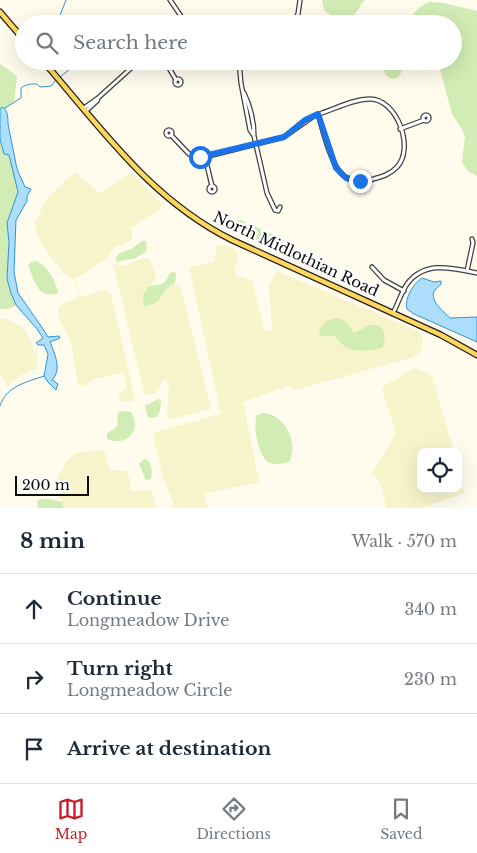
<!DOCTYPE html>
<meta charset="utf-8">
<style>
body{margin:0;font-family:"Libre Baskerville",serif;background:#f2f2f3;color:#1f2937}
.controls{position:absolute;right:15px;bottom:15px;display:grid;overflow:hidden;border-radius:10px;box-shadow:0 5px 20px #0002}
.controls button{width:45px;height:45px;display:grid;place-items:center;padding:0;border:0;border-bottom:1px solid #e0e1e3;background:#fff;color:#1f2937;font:25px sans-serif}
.scale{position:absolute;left:15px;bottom:12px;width:74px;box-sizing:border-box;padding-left:5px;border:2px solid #0d0d0d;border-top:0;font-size:14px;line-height:18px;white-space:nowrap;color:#0d0d0d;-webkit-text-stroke:4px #fff;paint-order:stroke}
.stop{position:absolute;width:15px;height:15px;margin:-11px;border:4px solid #1a73e8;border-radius:50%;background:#fff}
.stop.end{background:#1a73e8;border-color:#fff;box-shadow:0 1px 5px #0008}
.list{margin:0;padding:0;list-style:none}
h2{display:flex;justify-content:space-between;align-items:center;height:65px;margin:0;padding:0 20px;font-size:21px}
h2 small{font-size:16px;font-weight:400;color:#747a83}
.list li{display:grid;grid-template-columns:32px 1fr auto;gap:15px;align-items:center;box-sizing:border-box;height:70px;padding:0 20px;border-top:1px solid #e0e1e3}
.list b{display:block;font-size:19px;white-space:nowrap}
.list p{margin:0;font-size:16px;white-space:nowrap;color:#747a83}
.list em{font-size:16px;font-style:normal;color:#747a83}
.icon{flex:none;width:28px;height:28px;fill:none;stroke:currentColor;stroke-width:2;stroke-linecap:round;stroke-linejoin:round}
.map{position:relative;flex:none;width:477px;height:508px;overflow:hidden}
.search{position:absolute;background:#fff;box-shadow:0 5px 20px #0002;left:15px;right:15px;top:15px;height:55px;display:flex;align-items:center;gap:12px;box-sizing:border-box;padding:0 18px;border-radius:28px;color:#747a83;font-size:19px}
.sheet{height:275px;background:#fff}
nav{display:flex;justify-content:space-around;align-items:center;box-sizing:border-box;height:70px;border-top:1px solid #e0e1e3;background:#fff;font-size:14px;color:#747a83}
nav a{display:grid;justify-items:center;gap:2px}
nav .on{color:#c71b24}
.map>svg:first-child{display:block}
.farmland{fill:#f7f3cb}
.green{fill:#d1ecb4}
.water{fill:#addefb;stroke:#2f95d7}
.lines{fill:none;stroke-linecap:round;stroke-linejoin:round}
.stream{stroke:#2f95d7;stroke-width:1}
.minor-casing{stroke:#404040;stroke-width:5.5}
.major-casing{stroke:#1e1e1e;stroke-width:7}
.minor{stroke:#fff;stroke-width:3}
.major{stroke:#ffd75d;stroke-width:4.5}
.route{stroke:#1a73e8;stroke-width:6}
.labels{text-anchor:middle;stroke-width:5;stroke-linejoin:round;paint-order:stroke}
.street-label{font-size:15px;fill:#0d0d0d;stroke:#fff}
</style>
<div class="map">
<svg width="477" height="508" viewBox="0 0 477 508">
<rect width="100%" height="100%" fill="#fffbed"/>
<path class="farmland" d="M131,172l31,33 -1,3 -30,20 1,10 -2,4 -15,5 -9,12 -31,20 5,18 23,-7 5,1 3,3 24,105 -2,2 -11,1 -3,-2v-4l8,-9 -4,-14 -26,5 -14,8 -5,-2 -7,-41 -9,-19 -4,-12 2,-7 18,-7v-8l-5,-11 -10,-6 -14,-18 -12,-20 -2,-11 11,-25 27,-25 3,-1 5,5 5,2 10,11 6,2z
M217,245l11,1 8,4 3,12 -5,4 2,10 16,5 13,51 7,-3 -3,-43 8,-15 141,60 5,7 -3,14 -7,5 -117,33 -8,-4 -45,16 16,80 -55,12 4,14h-37l2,-4 -1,-5 -8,-18 -11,-45 2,-4 66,-18 -32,-147 25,-5z
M144,258h4l3,3 5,15 -1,4 -11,12v12h8l9,-5 9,-14 7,-1 4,4 30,121 -43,11 -1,-10 2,-20 -2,-10h-4l-3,7 -7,7 -6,1 -3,-2 -31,-129 11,2z
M0,318l10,2 14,9 7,12 7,20 -3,8 -16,7 -12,10 -7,-13z
M415,368l9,3 8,5 22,76h-33v37h37v-18l6,22 -42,15h-35l-7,-26 -8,-9 24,-40 -14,-43 3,-5 17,-9 3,-4z
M101,450l4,3 5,17 16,1 4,9 1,11 19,-1 3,4 3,14h-92l-9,-25 11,-21 10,-9z"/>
<path class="green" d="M322,0h43c-5,4 -6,9 -10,14 -9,9 -23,3 -31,-4z
M430,2l14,1 33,8v165l-9,-5 -6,-8 3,-27 -3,-7 -10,-15 -13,-48 -5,-5h19v-37h-47c7,-10 12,-18 24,-22z
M384,61h20l-1,8 -5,9 -7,1 -6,-5z
M0,64l17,12 -3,27 -9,5 -2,-1 -3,2z
M0,135l4,19 5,1 9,37 -11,31 2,19 -2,37 4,14 5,12c-5,4 -9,4 -15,4l-1,-2z
M240,220l42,18 2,5 -1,3 -6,3 -47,-19 -2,-8z
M142,241h4l1,7 -2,4 -9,6 -20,4v-5l4,-4 11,-4z
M36,261c10,3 21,21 22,32 -21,7 -23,-13 -30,-27l3,-4z
M174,271l2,3 -1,9c-14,6 -10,21 -31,23l-1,-11 6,-9c12,-2 15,1 20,-12z
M339,318l8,5 7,10 16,-8 9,1c7,5 7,14 3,22 -10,2 -26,5 -36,-1 -5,-2 -7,-8 -12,-11 -6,-2 -10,2 -15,0 2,-12 7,-17 20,-18z
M158,399l3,1 -1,11 -3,6 -8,1 -2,-3 -2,-9z
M123,411l8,1c12,19 -6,35 -24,27v-6c15,-8 9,-7 11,-20z
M263,413c23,2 35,29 27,48 -7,3 -17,5 -23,0 -10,-8 -14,-36 -10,-46z
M146,459c7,5 6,13 5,20l-5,1 -1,-2 -6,-14 4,-4z
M40,499h9l13,3 2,6h-26l-1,-7z"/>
<path class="water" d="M3,107c5,4 5,11 5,17l9,45 8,18 6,2 -4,7v5l-11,19 -2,52 4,21 23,33 7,11 11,-1 1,2 -10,4c5,12 12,28 2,38l6,4 -2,6 -9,-9 -3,-5 4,-22 -4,-9h-6l-2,-2 7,-5 -6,-9 -21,-24 -5,-12 -4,-14 2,-37 -2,-19 11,-31 -9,-37 -5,-1 -4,-15v-30z
M422,278l12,4 7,-1v3c-1,2 -4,3 -6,6 -7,10 9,22 15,28l27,-1v25l-63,-28 -7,-5c-3,-10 6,-25 15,-31z"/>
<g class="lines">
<path class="stream" d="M60,24l-1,-6 7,-18
M60,77l10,-8 5,-8
M5,108l16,-10v-10c5,-4 10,-4 16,-4l3,3 11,-1 6,-7
M0,406c6,-20 27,-24 44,-30"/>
<g class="minor-casing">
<path id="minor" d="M170,0l13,19 1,5
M115,24h3
M293,24l5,-10 2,-14
M165,61l11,19
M239,61l2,22 9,47 4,6 13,57 8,17 3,1 2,-4
M175 82a3 3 0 1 1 6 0a3 3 0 1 1-6 0Z
M244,93c6,12 10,29 10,42
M84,108l14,-10
M86,111l11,-10 1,-3 41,-37
M423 118a3 3 0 1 1 6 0a3 3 0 1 1-6 0Z
M400,129l24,-9
M166 133a3 3 0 1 1 6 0a3 3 0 1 1-6 0Z
M171,135l18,19 16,3 79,-20 30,-21 8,-3c15,-5 32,-14 48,-14 27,0 45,49 27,68 -7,8 -17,10 -27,13 -10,3 -21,1 -28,-6 -12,-12 -19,-43 -24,-60
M205,157l7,29
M209 189a3 3 0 1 1 6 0a3 3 0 1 1-6 0Z
M372,267l12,13 20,11
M467,271l6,-28 -1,-4
M393,313c5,-9 8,-20 14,-29 18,-24 45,-16 70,-11"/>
</g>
<g class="major-casing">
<path id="major" d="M0,12l24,28
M43,61c58,67 108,139 189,179l209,95 36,20"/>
</g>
<use href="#minor" class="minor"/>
<use href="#major" class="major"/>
</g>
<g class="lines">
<path class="route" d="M200,157l84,-20 21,-17 13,-6 18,54 10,10 14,3"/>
</g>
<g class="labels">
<g class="street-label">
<text transform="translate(296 254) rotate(25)" y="5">North Midlothian Road</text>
</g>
</g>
</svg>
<div class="controls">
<button><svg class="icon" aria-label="locate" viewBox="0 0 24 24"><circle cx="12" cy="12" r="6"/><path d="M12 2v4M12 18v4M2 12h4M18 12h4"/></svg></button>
</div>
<div class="scale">200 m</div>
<div class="stop" style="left:200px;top:157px"></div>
<div class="stop end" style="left:360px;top:181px"></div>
<div class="search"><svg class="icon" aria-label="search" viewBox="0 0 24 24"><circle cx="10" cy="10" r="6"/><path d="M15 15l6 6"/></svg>Search here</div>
</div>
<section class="sheet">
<h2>8 min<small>Walk · 570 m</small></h2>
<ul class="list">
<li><svg class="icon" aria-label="ahead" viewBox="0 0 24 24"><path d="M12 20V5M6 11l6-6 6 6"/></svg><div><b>Continue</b><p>Longmeadow Drive</p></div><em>340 m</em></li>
<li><svg class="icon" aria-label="right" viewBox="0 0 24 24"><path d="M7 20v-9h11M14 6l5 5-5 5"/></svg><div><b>Turn right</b><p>Longmeadow Circle</p></div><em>230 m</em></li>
<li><svg class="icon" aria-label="arrive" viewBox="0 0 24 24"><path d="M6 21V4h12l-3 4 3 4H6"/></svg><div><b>Arrive at destination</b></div></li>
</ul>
</section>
<nav>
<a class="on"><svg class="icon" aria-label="map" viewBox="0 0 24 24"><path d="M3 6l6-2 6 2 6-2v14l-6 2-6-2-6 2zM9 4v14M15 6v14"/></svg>Map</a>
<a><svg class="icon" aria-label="directions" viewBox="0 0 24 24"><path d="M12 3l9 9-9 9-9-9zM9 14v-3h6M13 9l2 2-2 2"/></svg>Directions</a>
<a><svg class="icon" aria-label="saved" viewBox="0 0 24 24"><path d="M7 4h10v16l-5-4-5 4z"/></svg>Saved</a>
</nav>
